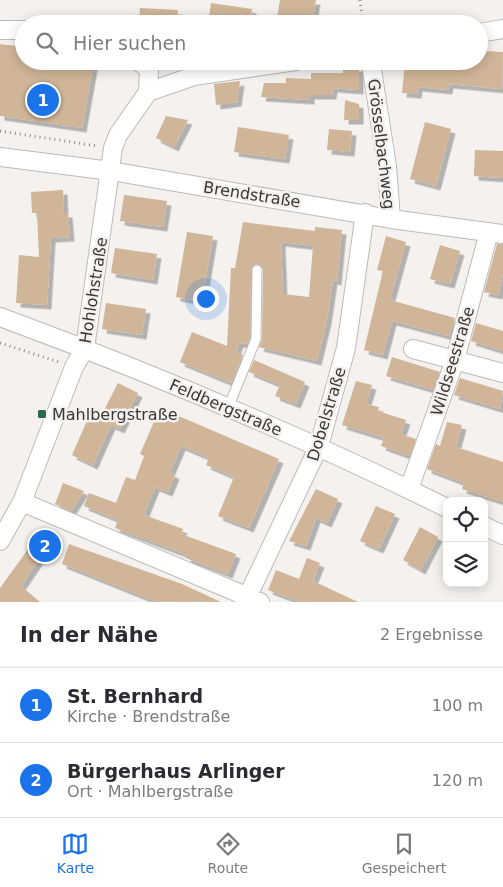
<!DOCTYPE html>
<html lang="de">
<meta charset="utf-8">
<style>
body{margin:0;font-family:"DejaVu Sans",sans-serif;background:#f2f2f3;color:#2b2b33}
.controls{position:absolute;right:15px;bottom:15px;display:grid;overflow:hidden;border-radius:10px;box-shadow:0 2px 12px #0003}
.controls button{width:45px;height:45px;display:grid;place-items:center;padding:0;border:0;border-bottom:1px solid #e1e1e2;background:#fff;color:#2b2b33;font:25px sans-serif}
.you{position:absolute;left:205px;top:298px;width:18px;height:18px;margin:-12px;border:4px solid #fff;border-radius:50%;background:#1a73e8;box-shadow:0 0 0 8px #1a73e833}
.badge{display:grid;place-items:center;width:32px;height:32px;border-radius:50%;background:#1a73e8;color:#fff;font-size:16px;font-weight:700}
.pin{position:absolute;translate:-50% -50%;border:2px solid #fff;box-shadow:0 1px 5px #0006}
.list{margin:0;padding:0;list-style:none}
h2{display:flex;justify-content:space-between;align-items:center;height:65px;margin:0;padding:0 20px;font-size:21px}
h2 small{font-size:16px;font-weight:400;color:#7c7c81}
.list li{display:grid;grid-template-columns:32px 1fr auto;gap:15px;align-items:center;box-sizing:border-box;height:75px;padding:0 20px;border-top:1px solid #e1e1e2}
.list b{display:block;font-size:19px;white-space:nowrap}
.list p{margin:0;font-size:16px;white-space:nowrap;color:#7c7c81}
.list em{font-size:16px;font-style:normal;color:#7c7c81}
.icon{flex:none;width:28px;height:28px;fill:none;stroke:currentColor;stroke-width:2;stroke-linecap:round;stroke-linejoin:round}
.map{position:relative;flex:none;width:503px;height:602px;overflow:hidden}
.search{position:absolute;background:#fff;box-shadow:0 2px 12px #0003;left:15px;right:15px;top:15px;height:55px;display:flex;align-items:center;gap:12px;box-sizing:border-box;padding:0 18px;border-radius:28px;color:#7c7c81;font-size:19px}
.sheet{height:215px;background:#fff}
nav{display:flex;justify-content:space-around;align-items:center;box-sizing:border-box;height:70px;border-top:1px solid #e1e1e2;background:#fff;font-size:14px;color:#7c7c81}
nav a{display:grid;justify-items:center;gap:2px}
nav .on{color:#1a73e8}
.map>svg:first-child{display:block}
.building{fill:#d0b598;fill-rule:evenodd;filter:url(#shadow)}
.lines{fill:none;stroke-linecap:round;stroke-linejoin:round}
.lane-casing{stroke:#bdbab7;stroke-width:11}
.street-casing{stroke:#bdbab7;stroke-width:20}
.path{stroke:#918f8d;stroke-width:3;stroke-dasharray:1 4;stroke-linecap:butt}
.lane{stroke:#fff;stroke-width:9}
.street{stroke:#fff;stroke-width:18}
.poi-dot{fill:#2f6851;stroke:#f4f1ee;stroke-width:2}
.labels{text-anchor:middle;stroke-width:5;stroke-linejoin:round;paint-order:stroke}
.street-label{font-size:16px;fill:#393837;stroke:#f4f1ee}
.poi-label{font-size:16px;fill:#393837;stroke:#f4f1ee;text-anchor:start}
</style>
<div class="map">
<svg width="503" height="602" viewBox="0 0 503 602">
<defs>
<filter id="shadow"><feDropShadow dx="4.5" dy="4.5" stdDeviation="0" flood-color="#0004"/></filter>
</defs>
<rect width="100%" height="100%" fill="#f4f1ee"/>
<path class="building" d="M280,0h36l-4,24h-36z
M211,3l41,6 -2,15h-42z
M140,8l38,2 -1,14h-38z
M0,44l24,3v14h70l-12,67 -82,-12z
M481,51l22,1 -1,37 -53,-5 -1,6 -30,-3 -1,7 -15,-1 3,-30 51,3v-5h23z
M343,67h16v23l-26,-2 -1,7h-22v5l-49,-3 3,-14h22v-5l25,1v-6h32z
M240,81l-3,21 -21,3 -2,-21z
M345,100l14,4v16h-15z
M166,116l22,4 -14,27 -18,-9z
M425,122l26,7 -15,57 -26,-7z
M238,127l51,8 -4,24 -51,-7z
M329,129l23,2 -2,21 -23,-2z
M475,150l28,1v27l-29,-2z
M63,190l1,23h4l2,24 -19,1 -4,67 -31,-2 3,-48 20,2 -2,-44h-5l-1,-21z
M124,195l43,6 -4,26 -43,-6z
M243,222l72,9v-4l27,3 -5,51 -4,-1 -6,40 -10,41 -58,-14 3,-8 1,-69 -2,-5 -7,-1 -3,6 -1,68 -3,6 -8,-1 -3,9 7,3 -12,28 -51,-21 12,-30 35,14 4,-78h4zM281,242l32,4 -4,51 -26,-3z
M187,232l26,4 -11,66 -26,-5z
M386,236l20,6 -16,58 65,18 -6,18 -57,-15 -9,34 -19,-5 19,-79 -6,-1z
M497,244h6v30l-5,21 -14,-3z
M440,245l20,6 -10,33 -20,-5z
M115,248l42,6 -4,26 -42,-7z
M106,303l40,6 -4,26 -40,-6z
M476,323l27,8v20l-32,-10z
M392,357l48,15 -7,18 -47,-14z
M254,360l51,22 -9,22 -21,-8 5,-11 -31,-13z
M460,378l43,13 -3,18 -46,-14z
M356,381l16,4 -6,19 13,3 -1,4 28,9 -5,14 15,5 -7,17 -28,-10 3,-8 -42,-13z
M118,383l20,10 -18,36 -9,-4 -18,40 -21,-10 17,-39 10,4z
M160,408l119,51 -30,69 -31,-12 16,-39 -28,-12 3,-7 -28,-12 -11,26 5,3 -7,17 -13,-5 -11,28 39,14 -2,5 55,20 -8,20 -42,-16 1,-3 -72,-27 3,-8 -34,-14 5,-13 27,10 10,-26 9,3 9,-24 -4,-2z
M447,422l15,3 -6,22 47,15v40l-41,-13 2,-6 -37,-14 9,-25 4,2z
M63,483l21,8 -13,20 -16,-7z
M316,489l22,10 -11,24 -11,-5 -10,28 -17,-5z
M376,506l19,8 -16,35 -19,-8z
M420,527l18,10 -17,33 -18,-10z
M37,530l17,7 -33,49 19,16h-40v-14l31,-43z
M69,544l113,40 39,18 -67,-1 -92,-37z
M307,558l13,5 -7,18 45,21h-58l-32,-12 8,-20 23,9z"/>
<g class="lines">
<g class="lane-casing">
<path id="lane" d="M228,408l28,-69 1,-69"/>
</g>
<g class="street-casing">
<path id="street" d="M0,30h24
M479,33l24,-4
M138,61l11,8 -1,23
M372,70l15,96 4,53
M0,157l111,14 280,48 112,15
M0,317c152,56 301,119 447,191
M413,349l90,24
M409,489l46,-129 34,-128
M22,502l238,100
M484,526l19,9
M0,541l22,-39 52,-135 11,-19 28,-200 5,-13 30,-43 46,-16 102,-15
M245,602l74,-156 27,-98 19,-135"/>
</g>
<path class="path" d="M360,0l3,24
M0,131l97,15
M0,343l59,19"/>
<use href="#lane" class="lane"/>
<use href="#street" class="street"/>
</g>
<rect class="poi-dot" x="37" y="409" width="10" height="10" rx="2.5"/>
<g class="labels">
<g class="street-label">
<text transform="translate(382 144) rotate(83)" y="6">Grösselbachweg</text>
<text transform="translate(252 194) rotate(9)" y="6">Brendstraße</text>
<text transform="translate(93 290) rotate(-81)" y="6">Hohlohstraße</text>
<text transform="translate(452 361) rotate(-73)" y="6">Wildseestraße</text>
<text transform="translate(226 407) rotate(23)" y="6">Feldbergstraße</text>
<text transform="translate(326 414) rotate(-73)" y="6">Dobelstraße</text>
</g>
<g class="poi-label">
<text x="52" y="420">Mahlbergstraße</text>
</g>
</g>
</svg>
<div class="controls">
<button><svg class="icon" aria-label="locate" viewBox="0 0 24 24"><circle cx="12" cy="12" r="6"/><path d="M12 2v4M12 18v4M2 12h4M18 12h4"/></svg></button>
<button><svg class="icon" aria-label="layers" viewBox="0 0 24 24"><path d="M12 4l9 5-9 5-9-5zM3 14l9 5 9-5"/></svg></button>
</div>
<div class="you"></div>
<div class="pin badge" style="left:43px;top:100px">1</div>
<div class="pin badge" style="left:45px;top:546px">2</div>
<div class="search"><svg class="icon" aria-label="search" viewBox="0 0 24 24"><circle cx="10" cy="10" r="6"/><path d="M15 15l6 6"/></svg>Hier suchen</div>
</div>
<section class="sheet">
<h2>In der Nähe<small>2 Ergebnisse</small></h2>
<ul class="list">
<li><span class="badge">1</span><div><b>St. Bernhard</b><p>Kirche · Brendstraße</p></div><em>100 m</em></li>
<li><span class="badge">2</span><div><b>Bürgerhaus Arlinger</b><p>Ort · Mahlbergstraße</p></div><em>120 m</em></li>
</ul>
</section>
<nav>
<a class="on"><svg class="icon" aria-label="map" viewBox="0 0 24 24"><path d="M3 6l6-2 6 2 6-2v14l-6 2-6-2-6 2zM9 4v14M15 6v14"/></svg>Karte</a>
<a><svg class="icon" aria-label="directions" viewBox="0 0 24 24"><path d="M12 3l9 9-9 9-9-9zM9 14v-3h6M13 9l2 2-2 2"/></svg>Route</a>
<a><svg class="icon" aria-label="saved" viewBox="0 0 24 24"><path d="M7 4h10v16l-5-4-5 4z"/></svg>Gespeichert</a>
</nav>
